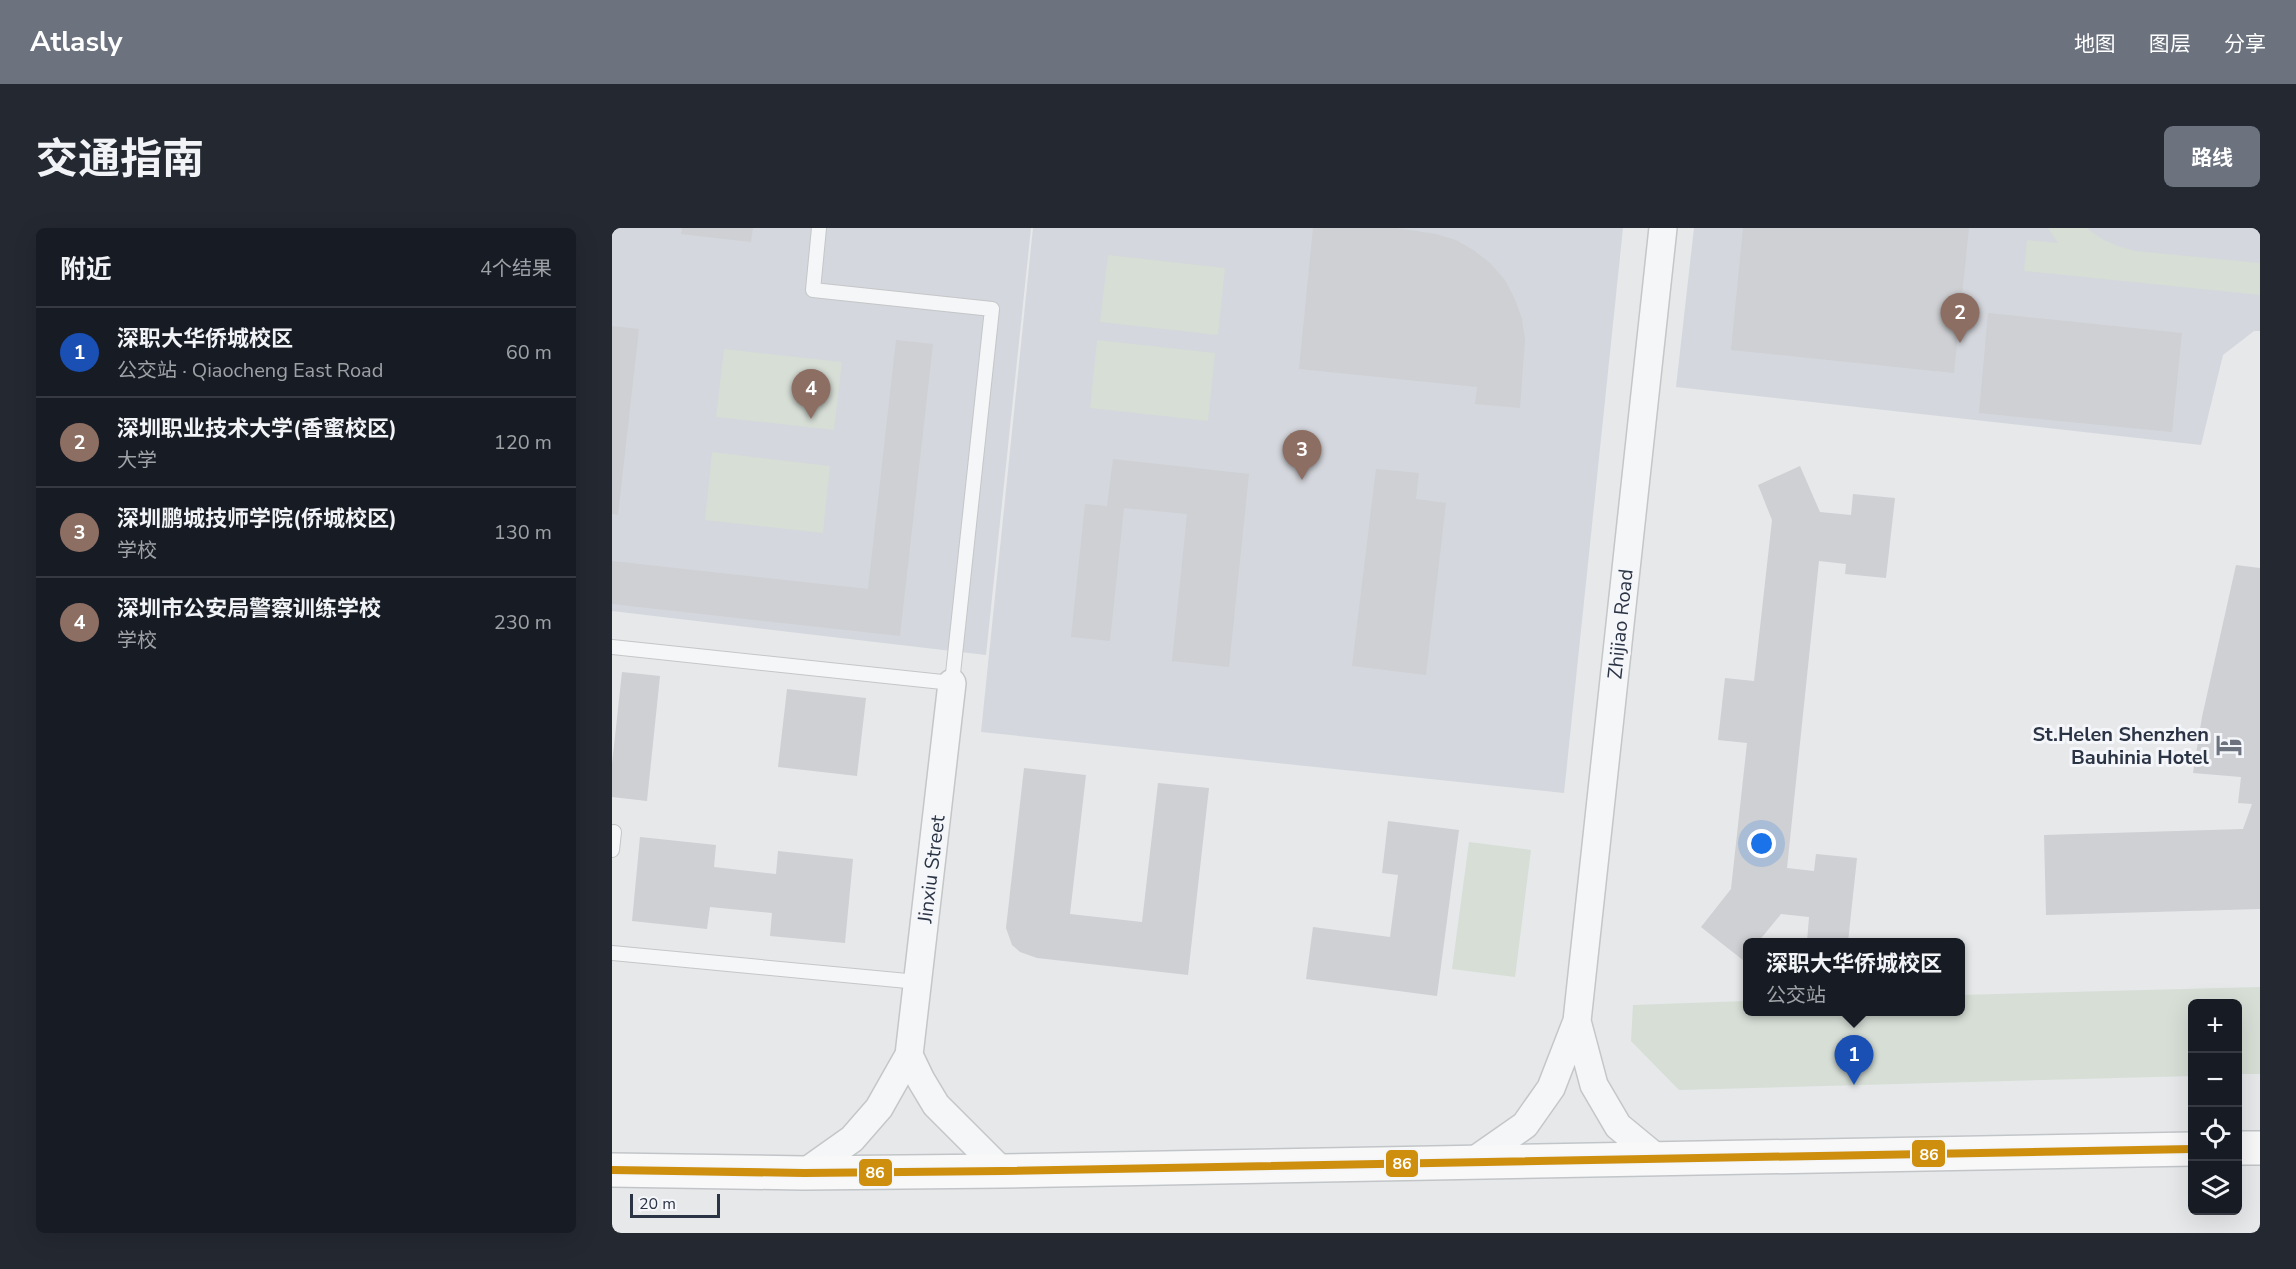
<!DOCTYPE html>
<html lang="zh">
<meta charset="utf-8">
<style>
body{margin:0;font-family:"Nunito Sans","Noto Sans SC",sans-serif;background:#242831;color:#f1f3f6}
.controls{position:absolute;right:18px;bottom:18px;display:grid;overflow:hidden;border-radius:9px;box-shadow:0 6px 24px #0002}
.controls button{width:54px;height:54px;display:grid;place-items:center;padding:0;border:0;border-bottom:2px solid #363941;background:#171b24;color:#f1f3f6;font:30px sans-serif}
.scale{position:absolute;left:18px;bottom:15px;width:90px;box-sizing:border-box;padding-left:6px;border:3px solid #2b3445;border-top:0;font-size:16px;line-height:21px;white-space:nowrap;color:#2b3445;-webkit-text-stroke:4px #f4f6f9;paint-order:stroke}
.you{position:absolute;left:1150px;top:616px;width:21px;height:21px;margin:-15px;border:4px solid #fff;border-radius:50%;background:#1a73e8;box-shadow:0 0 0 9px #1a73e833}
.badge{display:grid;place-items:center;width:39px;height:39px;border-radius:50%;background:#6c737f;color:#fff;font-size:20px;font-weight:700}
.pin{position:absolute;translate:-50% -50px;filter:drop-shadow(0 2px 3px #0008)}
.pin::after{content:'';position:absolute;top:32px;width:21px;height:18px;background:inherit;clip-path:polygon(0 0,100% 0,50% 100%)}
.popup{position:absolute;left:1131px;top:710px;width:222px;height:78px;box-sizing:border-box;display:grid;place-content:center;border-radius:9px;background:#171b24;filter:drop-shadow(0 2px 4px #0005);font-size:20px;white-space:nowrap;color:#9ea1a6}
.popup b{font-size:22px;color:#f1f3f6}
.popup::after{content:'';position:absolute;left:50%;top:100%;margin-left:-12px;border:12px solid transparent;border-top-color:#171b24}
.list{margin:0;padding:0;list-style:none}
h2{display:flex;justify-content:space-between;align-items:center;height:78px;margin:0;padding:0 24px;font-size:26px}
h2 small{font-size:20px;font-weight:400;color:#9ea1a6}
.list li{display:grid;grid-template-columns:39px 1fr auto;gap:18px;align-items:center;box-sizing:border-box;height:90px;padding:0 24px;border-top:2px solid #363941}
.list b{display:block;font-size:22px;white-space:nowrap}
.list p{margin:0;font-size:20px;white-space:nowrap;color:#9ea1a6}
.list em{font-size:20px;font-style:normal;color:#9ea1a6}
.icon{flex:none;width:33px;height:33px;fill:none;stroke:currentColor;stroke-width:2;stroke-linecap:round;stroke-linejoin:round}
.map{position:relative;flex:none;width:1648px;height:1005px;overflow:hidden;border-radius:9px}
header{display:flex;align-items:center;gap:36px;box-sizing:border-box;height:84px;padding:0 30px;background:#6c737f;color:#fff}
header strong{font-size:28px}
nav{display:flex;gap:33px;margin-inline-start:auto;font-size:21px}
.intro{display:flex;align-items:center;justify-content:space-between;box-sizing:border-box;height:144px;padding:0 36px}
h1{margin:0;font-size:42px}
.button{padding:15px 27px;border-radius:9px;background:#6c737f;color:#fff;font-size:21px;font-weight:700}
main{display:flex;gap:36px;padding:0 36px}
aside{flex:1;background:#171b24;border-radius:9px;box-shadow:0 6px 24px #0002}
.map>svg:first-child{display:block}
.built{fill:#d4d7dd}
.green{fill:#d6ded6}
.building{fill:#ced0d3}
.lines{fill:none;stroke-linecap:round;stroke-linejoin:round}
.lane-casing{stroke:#c4c6c8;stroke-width:16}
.street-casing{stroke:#c4c6c8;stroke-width:30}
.primary-casing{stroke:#c2c5c8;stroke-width:36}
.lane{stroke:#f5f6f7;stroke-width:14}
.street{stroke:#f5f6f7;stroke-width:27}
.primary{stroke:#f8f8f8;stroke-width:33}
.bus-1-casing{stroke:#f4f6f9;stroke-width:12}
.bus-1{stroke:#ce8f0e;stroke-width:8}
.labels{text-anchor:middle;stroke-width:6;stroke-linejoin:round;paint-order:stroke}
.street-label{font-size:20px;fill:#2b3445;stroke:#f4f6f9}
.poi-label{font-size:20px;font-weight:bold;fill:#2b3445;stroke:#f4f6f9;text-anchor:end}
.line-badge{stroke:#f4f6f9;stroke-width:2}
.badge-label{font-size:16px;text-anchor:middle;font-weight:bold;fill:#fff}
</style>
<header>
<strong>Atlasly</strong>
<nav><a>地图</a><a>图层</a><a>分享</a></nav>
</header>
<div class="intro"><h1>交通指南</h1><a class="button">路线</a></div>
<main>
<aside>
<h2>附近<small>4个结果</small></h2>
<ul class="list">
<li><span class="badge" style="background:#1a4fb4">1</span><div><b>深职大华侨城校区</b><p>公交站 · Qiaocheng East Road</p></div><em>60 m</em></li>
<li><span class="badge" style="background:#8d6e63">2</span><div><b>深圳职业技术大学(香蜜校区)</b><p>大学</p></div><em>120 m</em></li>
<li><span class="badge" style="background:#8d6e63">3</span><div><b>深圳鹏城技师学院(侨城校区)</b><p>学校</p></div><em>130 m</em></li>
<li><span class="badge" style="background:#8d6e63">4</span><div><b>深圳市公安局警察训练学校</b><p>学校</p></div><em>230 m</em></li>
</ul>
</aside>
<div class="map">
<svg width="1648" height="1005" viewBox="0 0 1648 1005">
<rect width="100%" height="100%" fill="#e6e8ea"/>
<path class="built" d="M0,0h419l-45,427 -374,-44z
M421,0h590l-59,565 -583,-61z
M1082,0h566v103h-6l-31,24 -22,90 -525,-58z"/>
<path class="green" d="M1436,0h39c15,13 29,18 48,23l125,12v32l-236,-24 3,-31 31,3z
M496,27l117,13 -7,67 -118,-13z
M485,112l118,13 -7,68 -118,-13z
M112,121l118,13 -8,68 -118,-13z
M100,224l118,14 -7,67 -118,-13z
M857,614l62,8 -16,127 -63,-8z
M1648,759v87h-22v-70h-46v72l-513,14 -48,-49 2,-36 114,-4 1,11h212l1,-17z"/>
<path class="building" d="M70,0h71l-2,14 -70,-8z
M701,0h83l40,6 20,6 19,11 16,13 14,16 10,19 7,20 3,21 -5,68 -45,-4 2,-17 -178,-18z
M1131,0h226l-15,145 -223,-23z
M1376,85l194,20 -10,99 -193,-19z
M0,98l27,3 -21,186 -6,-1z
M284,112l37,4 -33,292 -288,-32v-43l256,28z
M501,231l136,15 -20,193 -57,-6 15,-147 -63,-6 -14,133 -39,-4 14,-133 22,2z
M1188,238l20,46 31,3 2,-21 42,4 -9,80 -41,-4 1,-10 -27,-3 -32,307 27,3 2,-17 41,4 -9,84h-41l2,-25 -28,-3 -23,28h-10v14l-4,5 -43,-34 30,-38 16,-146 -29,-3 7,-62 29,3 18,-161 -14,-35z
M764,241l43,4 -3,26 30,4 -20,172 -74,-9z
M1624,337l24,3v341l-214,6 -2,-80 199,-6 9,-25 -14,-1 3,-26 -48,-4 9,-56z
M10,444l38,4 -13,125 -35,-4v-33z
M175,461l79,9 -9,78 -79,-9z
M412,540l62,7 -16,139 72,8 16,-139 51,5 -21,187 -151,-17 -17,-6 -8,-7 -6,-17z
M776,593l71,9 -22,166 -131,-17 7,-52 77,10 8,-62 -16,-2z
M28,609l76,8 -2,22 62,7 2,-23 75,8 -8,84 -75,-7 2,-23 -62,-6 -3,22 -75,-8z"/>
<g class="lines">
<g class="lane-casing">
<path id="lane" d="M0,419l340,36 40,-374 -179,-19 6,-62
M0,622l2,-18
M0,725l306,29"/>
</g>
<g class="street-casing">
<path id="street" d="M965,793l17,64 24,41 40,33
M297,827l12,25 15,25 66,66
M860,934l53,-37 26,-37 26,-67 86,-793
M192,945l48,-34 27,-31 30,-53 43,-372"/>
</g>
<g class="primary-casing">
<path id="primary" d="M1626,920h22
M0,942l192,3 198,-2 1190,-22"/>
</g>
<use href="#lane" class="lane"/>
<use href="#street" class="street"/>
<use href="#primary" class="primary"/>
<g class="bus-1-casing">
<path id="bus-1" d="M0,942l192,3 198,-2 1190,-22"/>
</g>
<use href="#bus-1" class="bus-1"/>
</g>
<defs>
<g id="hotel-bare" transform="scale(2.07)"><path d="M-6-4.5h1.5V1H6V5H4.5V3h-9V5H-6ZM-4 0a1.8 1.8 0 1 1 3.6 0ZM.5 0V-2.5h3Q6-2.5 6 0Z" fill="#6c737f" stroke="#f4f6f9" stroke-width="2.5" paint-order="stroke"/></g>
</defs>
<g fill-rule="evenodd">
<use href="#hotel-bare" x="1617" y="517"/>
</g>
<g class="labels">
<g class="street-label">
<text transform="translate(1008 396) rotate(-84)" y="7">Zhijiao Road</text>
<text transform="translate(319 641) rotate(-83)" y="7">Jinxiu Street</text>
</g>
<g class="poi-label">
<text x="1597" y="513">St.Helen Shenzhen<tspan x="1597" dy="23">Bauhinia Hotel</tspan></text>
</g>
</g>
<g class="line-badge">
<rect x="1299" y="911" width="35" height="29" rx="6" fill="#ce8f0e"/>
<rect x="773" y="921" width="34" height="29" rx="6" fill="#ce8f0e"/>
<rect x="246" y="930" width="35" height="29" rx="6" fill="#ce8f0e"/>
</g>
<g class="badge-label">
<text x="1317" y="932">86</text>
<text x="790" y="941">86</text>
<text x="263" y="950">86</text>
</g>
</svg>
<div class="controls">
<button>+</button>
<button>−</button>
<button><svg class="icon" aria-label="locate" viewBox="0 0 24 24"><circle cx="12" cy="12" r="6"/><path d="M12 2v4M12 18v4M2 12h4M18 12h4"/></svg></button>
<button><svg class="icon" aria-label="layers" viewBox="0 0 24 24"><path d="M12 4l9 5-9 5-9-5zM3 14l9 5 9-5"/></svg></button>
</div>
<div class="scale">20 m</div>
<div class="you"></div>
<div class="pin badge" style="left:1242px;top:857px;background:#1a4fb4">1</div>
<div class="popup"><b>深职大华侨城校区</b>公交站</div>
<div class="pin badge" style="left:1348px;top:115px;background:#8d6e63">2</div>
<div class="pin badge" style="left:690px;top:252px;background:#8d6e63">3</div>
<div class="pin badge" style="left:199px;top:191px;background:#8d6e63">4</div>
</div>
</main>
